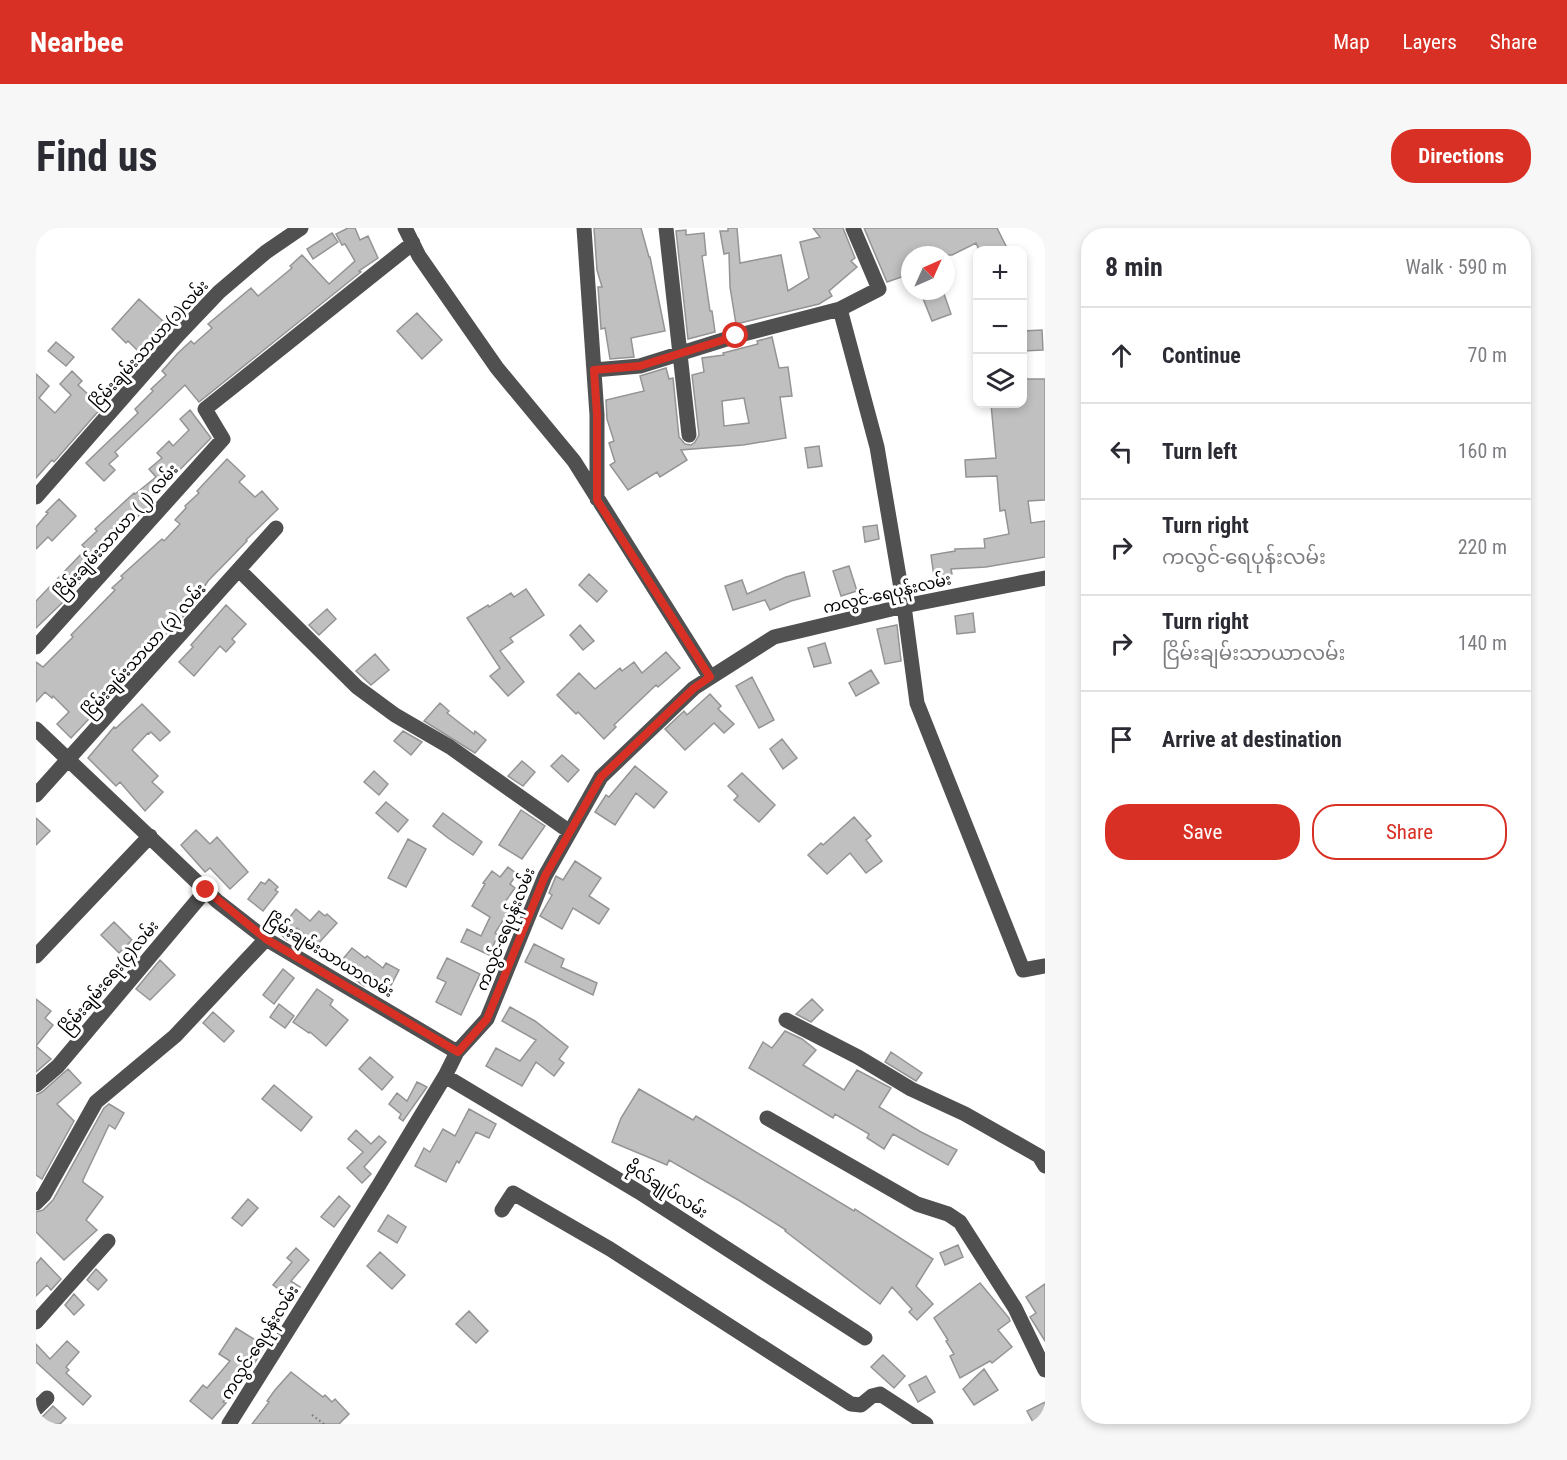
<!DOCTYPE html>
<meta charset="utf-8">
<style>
body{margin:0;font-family:"Roboto Condensed","Noto Sans Myanmar",sans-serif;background:#f7f7f7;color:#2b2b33}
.controls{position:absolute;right:18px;top:18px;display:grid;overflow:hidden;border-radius:12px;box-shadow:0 3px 9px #0003}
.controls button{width:54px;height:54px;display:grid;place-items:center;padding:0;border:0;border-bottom:2px solid #e1e1e2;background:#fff;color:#2b2b33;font:30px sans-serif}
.compass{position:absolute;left:865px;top:18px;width:54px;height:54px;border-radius:50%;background:#fff;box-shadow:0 3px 9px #0003;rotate:45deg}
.stop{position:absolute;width:18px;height:18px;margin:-14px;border:4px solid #d93025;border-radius:50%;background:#fff}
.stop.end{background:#d93025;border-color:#fff;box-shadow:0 2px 6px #0008}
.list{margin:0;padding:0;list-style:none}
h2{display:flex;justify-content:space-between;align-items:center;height:78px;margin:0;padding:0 24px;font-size:26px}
h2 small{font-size:20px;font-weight:400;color:#7c7c81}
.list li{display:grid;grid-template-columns:39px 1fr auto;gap:18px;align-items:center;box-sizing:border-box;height:96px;padding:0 24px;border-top:2px solid #e1e1e2}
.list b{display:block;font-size:22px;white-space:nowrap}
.list p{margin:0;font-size:20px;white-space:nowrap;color:#7c7c81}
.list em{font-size:20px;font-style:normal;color:#7c7c81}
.actions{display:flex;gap:12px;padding:18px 24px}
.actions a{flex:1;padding:14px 0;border:2px solid #d93025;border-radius:24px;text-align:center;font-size:21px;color:#d93025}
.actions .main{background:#d93025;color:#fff}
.icon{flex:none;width:33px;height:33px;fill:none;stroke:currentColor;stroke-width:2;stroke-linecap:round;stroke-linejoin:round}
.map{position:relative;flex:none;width:1009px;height:1196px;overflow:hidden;border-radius:24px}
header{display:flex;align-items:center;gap:36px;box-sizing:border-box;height:84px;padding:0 30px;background:#d93025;color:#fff}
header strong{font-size:28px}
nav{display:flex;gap:33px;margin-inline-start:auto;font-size:21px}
.intro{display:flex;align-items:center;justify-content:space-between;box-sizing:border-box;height:144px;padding:0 36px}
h1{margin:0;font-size:42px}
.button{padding:15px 27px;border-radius:24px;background:#d93025;color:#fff;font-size:21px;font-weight:700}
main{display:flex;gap:36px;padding:0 36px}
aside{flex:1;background:#fff;border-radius:24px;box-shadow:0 3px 9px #0003}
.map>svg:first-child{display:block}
.building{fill:#c0c0c0;stroke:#949494;stroke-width:1.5;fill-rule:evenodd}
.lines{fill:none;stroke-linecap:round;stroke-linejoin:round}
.path{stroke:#727272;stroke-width:2;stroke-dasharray:1.5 3;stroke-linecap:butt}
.minor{stroke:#505050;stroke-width:15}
.route{stroke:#d93025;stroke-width:8}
.labels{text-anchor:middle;stroke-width:6;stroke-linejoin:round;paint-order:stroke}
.street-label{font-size:16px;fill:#000;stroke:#fff}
</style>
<header>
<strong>Nearbee</strong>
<nav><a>Map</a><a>Layers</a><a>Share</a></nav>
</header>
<div class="intro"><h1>Find us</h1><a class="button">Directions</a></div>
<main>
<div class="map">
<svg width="1009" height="1196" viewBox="0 0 1009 1196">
<rect width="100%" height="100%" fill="#fff"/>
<path class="building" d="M312,0h7l5,12 8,-4 10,22 -19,13 2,1 -162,130 -14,-17 -70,67 3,4 -9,8 6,6 -11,11 -18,-18 52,-50 -3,-4 18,-18 -2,-2 15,-14 -4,-4 16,-18 13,-12 3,3 18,-16 -4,-4 43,-36 7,8 34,-28 -2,-2 12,-11 27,29 26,-23 -10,-17 -3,1 -6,-11z
M558,0h47l8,29h1l15,74 -34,7 3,19 -24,2 -5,-31 -4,1 -3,-42h4l-5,-17z
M692,0h9l3,35 41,-8 7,36 21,-13 -9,-36 20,-5 -7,-9h30l12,30 -4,3 6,6 -28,24 3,5 -13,8 -83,20 -6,-37 -1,-34 -5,1 -4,-23h8z
M828,0h133l11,22h-29l-3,-7 -24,12h-42v19l-23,8z
M650,2v5l18,-2 2,22 -4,1 8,55h2l3,21 -27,7 -12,-108z
M296,5l6,9 -25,17 -6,-10z
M884,63h23l8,23 -19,7z
M103,71l24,22 -9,10 3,3 -19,17 -10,-10 -2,2 -14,-14z
M381,85l25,27 -20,19 -25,-28z
M1006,102l1,20 -20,1v-20z
M736,109l7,31 9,-1 4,29 -12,1 6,41 -43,7 -62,5 6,10 -27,17 -3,-5 -29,18 -18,-25 5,-3 -6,-19 5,-2 -7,-22 -1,-19 38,-9 -4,-15 26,-8 3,11 4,-1 6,59 6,7 6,1 4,-3 4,-7 -7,-60 12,-3 -2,-14 22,-3 -1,-2 35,-9 -1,-3zM708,170l5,25 -25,3 -2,-25z
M20,114l18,15 -8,9 -18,-15z
M36,143l10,10 -4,4 24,22 -48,55 -2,-2 -16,18v-104l13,12 -10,12 16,15 16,-18 -11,-11z
M987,151h22v121l-17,1 3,22 14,-2v36l-59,10 -35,2 1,5 -18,3 -3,-22 24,-4v-2l30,-1 -1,-9 25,-5 -4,-24 -5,1 -3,-35 -31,1 -1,-17 31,-2 -5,-54h32z
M154,182l21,28 -49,50 -18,15 4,3 -31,32 1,1 -24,23 2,2 -35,40 -25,24v-27l50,-52 -4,-4 15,-14 -2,-2 39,-36 1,1 21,-17 -7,-8 13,-11 -5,-5 12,-12 4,5 16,-16 -9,-11z
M783,218l3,20 -14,2 -3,-20z
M191,231l18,17 -6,6 16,15 7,-6 16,18 -32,31 1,1 -39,40 -5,8 2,1 -5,6 1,1 -29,32 -36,31 -8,9 3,3 -32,30 3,3 -31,33 -14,-14 12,-12 -16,-16 -1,2 -7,-6 -9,10v-40l7,5 30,-30 -2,-2 44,-45 -3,-2 11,-10 -2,-2 41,-37 2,2 16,-17 -5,-4 11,-12 -1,-2 14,-13 -2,-2z
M23,271l17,17 -24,25 -4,-4 -12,12v-22l12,-14 -2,-1z
M841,297l2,14 -14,3 -2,-15z
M813,338l8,25 -16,5 -8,-25z
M768,344l6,24 -19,5 -21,9 -5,-10 -32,10 -8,-24 17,-6 5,14 39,-17z
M553,346l18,17 -10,11 -18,-17z
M490,361l18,26 -34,23 3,4 -13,9 24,31 -16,14 -18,-20 10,-8 -33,-50 21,-13 1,2 22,-14 3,4z
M190,377l20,19 -14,15 3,3 -9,10 -6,-6 -26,30 -15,-14 14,-15 -2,-2z
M291,381l9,10 -17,16 -10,-10z
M937,385l2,19 -18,2 -2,-18z
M544,397l14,16 -11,9 -13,-15z
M861,397l4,36 -16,3 -8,-35z
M789,415l6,20 -17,4 -6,-19z
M630,424l14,16 -22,19 -2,-2 -42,40 2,2 -12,12 -26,-27 -2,2 -19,-19 22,-22 16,16 25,-21 2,3 12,-9 8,11z
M339,426l14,16 -18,15 -15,-14z
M835,442l8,13 -23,13 -7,-13z
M716,449l22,43 -15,8 -23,-42z
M674,466l11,12 -3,3 16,15 -10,9 -10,-10 -29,27 -20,-21 19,-18 3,4z
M404,475l9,8 -2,2 27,21 1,-3 11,9 -11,13 -51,-32z
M106,476l28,28 -10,9 -9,-9 -2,2 -1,-1 -16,17 26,26 -6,6 11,10 -18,19 -25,-29 -4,4 -28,-28 26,-31 2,1z
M367,503l19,11 -11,13 -17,-14z
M746,511l15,19 -14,11 -13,-20z
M526,527l17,15 -11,12 -17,-16z
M486,533l13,11 -12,14 -15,-10z
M599,538l32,26 -13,16 -18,-15 -21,32 -20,-13 11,-17 3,2z
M338,543l14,13 -9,11 -15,-13z
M706,545l33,32 -16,17 -25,-22 4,-4 -10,-10z
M350,574l22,18 -10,12 -22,-19z
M485,582l24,16 -23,33 -23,-14z
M407,585l39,29 -9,13 -25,-17 -15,-12z
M818,589l17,19 -5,4 16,21 -16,12 -16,-20 -23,21 -19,-19 13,-12 2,2z
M0,590l14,13 -14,14z
M160,602l14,14 7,-7 31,35 -18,17 -20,-21 -5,4 -24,-27z
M372,611l18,10 -20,38 -18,-9z
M539,633l26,17 -12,18 20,13 -10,15 -26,-16 -11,21 -22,-13 12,-21 -3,-2 7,-17 7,4z
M472,639l9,7 -7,10 5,4 -10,14 7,4 -17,27 3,2 -9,20 -28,-13 6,-13 14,7 9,-19 -18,-11 13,-22 -2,-1 9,-12 8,6z
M233,651l9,8 -3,3 3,2 -15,19 -15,-12 13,-17 4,2z
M260,681l14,12 9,-10 6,5 2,-2 10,9 -20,22 -20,-17 -10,12 -9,-8z
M78,694l18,18 -13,13 -18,-18z
M498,716l30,15 -3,8 36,16 -4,12 -68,-33z
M316,720l13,10 2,-2 16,12 3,-5 13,7 -13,25 -21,-10 -1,1 -27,-20z
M411,730l33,16 -19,41 -25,-13 10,-20 -9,-4z
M124,732l15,15 -25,25 -14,-11z
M247,741l11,9 -20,26 -11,-9z
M281,761l16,11 -3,5 18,15 -22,26 -16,-14 -1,1 -16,-11z
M0,771l15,12 -6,7 8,7 -17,21 15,13 -15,13z
M776,771l11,11 -12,12 -15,-8z
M243,776l15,12 -9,12 -15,-11z
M474,779l25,14 33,26 -9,12 5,4 -10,13 -18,-14 -14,24 -36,-20 10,-18 24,13 16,-21 -34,-19z
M177,784l21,19 -10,11 -21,-19z
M749,803l17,8 14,11 -13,15 41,25 13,-20 34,18 -12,19 42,25 36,18 -9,15 -55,-31 -9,15 -17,-11 2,-4 -34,-20 -2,4 -84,-50 14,-26 9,6z
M855,824l31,21 -6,8 -31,-19z
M334,829l23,20 -11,13 -23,-21z
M32,841l13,14 -24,21 17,17 -32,58 -6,-4v-80l6,-3z
M381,854l10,5 -24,34 -4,-3 2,-4 -12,-10 8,-11 10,8z
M238,857l38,32 -11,14 -39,-32z
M603,861l54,31 3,-4 158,95 1,-2 78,50 -17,27 17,18 -16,16 -8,-8 3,-3 -20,-22 -12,17 -95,-73 1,-1 -46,-29 -71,-41 -2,5 -55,-23 9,-24z
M73,876l15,9 -9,16 -6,-4 -26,55v2l20,15 -17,23 11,10 -33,30 -28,-28v-20l7,-2 10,-10 51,-92z
M433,881l27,15 -7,14 -13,-6 -17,31 -2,-2 -11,21 -31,-16 9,-18 6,4 13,-23 12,7z
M320,902l15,14 8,-8 7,6 -22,25 7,7 -9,9 -15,-15 16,-16 -15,-13z
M303,968l11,10 -16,21 -13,-10z
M212,971l10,9 -16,18 -10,-8z
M352,987l18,12 -9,16 -19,-12z
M922,1017l5,12 -18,8 -5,-12z
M260,1020l13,12 -18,21 9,6 -9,12 -18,-14 19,-23 -5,-4z
M344,1024l25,23 -13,14 -25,-23z
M5,1030l20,21 -10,11 -4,-5 -11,11v-32z
M60,1041l11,11 -9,10 -11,-10z
M944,1055l29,35 1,3 -12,9 14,17 -20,16 -2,-2 -30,17 -10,-22 4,-2 -8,-13 2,-1 -14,-22z
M1009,1056v57l-15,-24 6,-4 -10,-16z
M38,1066l10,11 -10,10 -9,-10z
M433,1083l19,20 -12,12 -20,-19z
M200,1100l29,18 -14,23 -28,33 3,1 -14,16 -22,-18 13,-16 4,3 23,-27 -11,-7z
M31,1113l12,11 -13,15 3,3 -3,3 25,23 -8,9 -47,-43v-18l14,15z
M847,1127l22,21 -11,12 -23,-21z
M948,1141l14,21 -24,15 -11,-16z
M255,1144l32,25 2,-2 7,7 3,-3 14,15 -10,10h-87l17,-22 -2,-1 8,-11z
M890,1148l9,16 -17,10 -9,-17z
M1009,1174v22h-11l-7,-13z
M17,1178l13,12 -6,6h-13l-6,-6z"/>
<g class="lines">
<path class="path" d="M276,1187l12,9"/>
<path class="minor" d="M369,0l14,28 78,112 77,93 136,216
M548,0l13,187v84
M630,0l23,207
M804,81l37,138 27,159 13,97 106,267 22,-4
M558,142l46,-4 96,-30 104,-27 39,-20 -26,-61
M0,269l142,-162 41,-43 47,-40 35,-24
M203,342l118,117 38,28 55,32 120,85
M0,419l187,-208 -18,-30 208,-166
M0,501l181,172 49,38 191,113
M0,567l240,-267
M0,728l114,-120
M750,792l72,37 53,32 54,25 74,42 6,10
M409,848l194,116 226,146
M0,857l22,-19 148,-176
M731,890l150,86 31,10 12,8 55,86 30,62
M0,975l8,-8 52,-93 79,-66 91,-97
M466,982l11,-17 97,56 241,155 10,1 11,-9 8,-2 46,30
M0,1094l72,-81
M0,1181l11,-11
M193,1196l150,-239 66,-109 12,-24 30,-33 58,-143 56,-99 93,-89 80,-51 130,-31 141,-28"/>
</g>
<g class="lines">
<path class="route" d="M170,662l60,49 192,113 29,-33 58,-143 56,-99 93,-89 16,-11 -113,-177v-85l-3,-45 46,-4 96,-30"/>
</g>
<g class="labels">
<g class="street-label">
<text transform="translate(113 116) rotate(-48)" y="6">ငြိမ်းချမ်းသာယာ(၁)လမ်း</text>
<text transform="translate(80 303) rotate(-48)" y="6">ငြိမ်းချမ်းသာယာ (၂) လမ်း</text>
<text transform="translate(851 365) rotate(-13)" y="6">ကလွင်-ရေပုန်းလမ်း</text>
<text transform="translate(108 422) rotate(-48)" y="6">ငြိမ်းချမ်းသာယာ (၃) လမ်း</text>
<text transform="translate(469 701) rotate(-68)" y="6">ကလွင်-ရေပုန်းလမ်း</text>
<text transform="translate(294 727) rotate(31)" y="6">ငြိမ်းချမ်းသာယာလမ်း</text>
<text transform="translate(73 749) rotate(-50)" y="6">ငြိမ်းချမ်းရေး(၄)လမ်း</text>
<text transform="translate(631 961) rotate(32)" y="6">ဗိုလ်ချုပ်လမ်း</text>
<text transform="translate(223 1114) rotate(-58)" y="6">ကလွင်-ရေပုန်းလမ်း</text>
</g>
</g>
</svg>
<div class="controls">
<button>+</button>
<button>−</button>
<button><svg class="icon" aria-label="layers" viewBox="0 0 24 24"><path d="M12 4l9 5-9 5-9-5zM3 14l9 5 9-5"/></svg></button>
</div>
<svg class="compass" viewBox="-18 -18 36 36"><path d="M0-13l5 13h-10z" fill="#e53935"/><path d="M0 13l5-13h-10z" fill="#7c7c81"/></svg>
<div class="stop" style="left:700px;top:108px"></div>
<div class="stop end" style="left:170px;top:662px"></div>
</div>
<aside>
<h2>8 min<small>Walk · 590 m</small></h2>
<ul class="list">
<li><svg class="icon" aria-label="ahead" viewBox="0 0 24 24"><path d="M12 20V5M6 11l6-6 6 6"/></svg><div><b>Continue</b></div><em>70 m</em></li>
<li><svg class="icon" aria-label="left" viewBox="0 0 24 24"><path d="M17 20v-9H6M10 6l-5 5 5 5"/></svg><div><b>Turn left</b></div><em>160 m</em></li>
<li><svg class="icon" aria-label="right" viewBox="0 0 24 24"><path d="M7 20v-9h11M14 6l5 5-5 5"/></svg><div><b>Turn right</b><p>ကလွင်-ရေပုန်းလမ်း</p></div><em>220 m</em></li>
<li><svg class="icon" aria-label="right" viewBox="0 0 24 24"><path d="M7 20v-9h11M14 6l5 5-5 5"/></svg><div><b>Turn right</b><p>ငြိမ်းချမ်းသာယာလမ်း</p></div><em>140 m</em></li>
<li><svg class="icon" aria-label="arrive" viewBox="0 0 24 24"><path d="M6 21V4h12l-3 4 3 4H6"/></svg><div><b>Arrive at destination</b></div></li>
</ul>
<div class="actions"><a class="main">Save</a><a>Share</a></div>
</aside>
</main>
